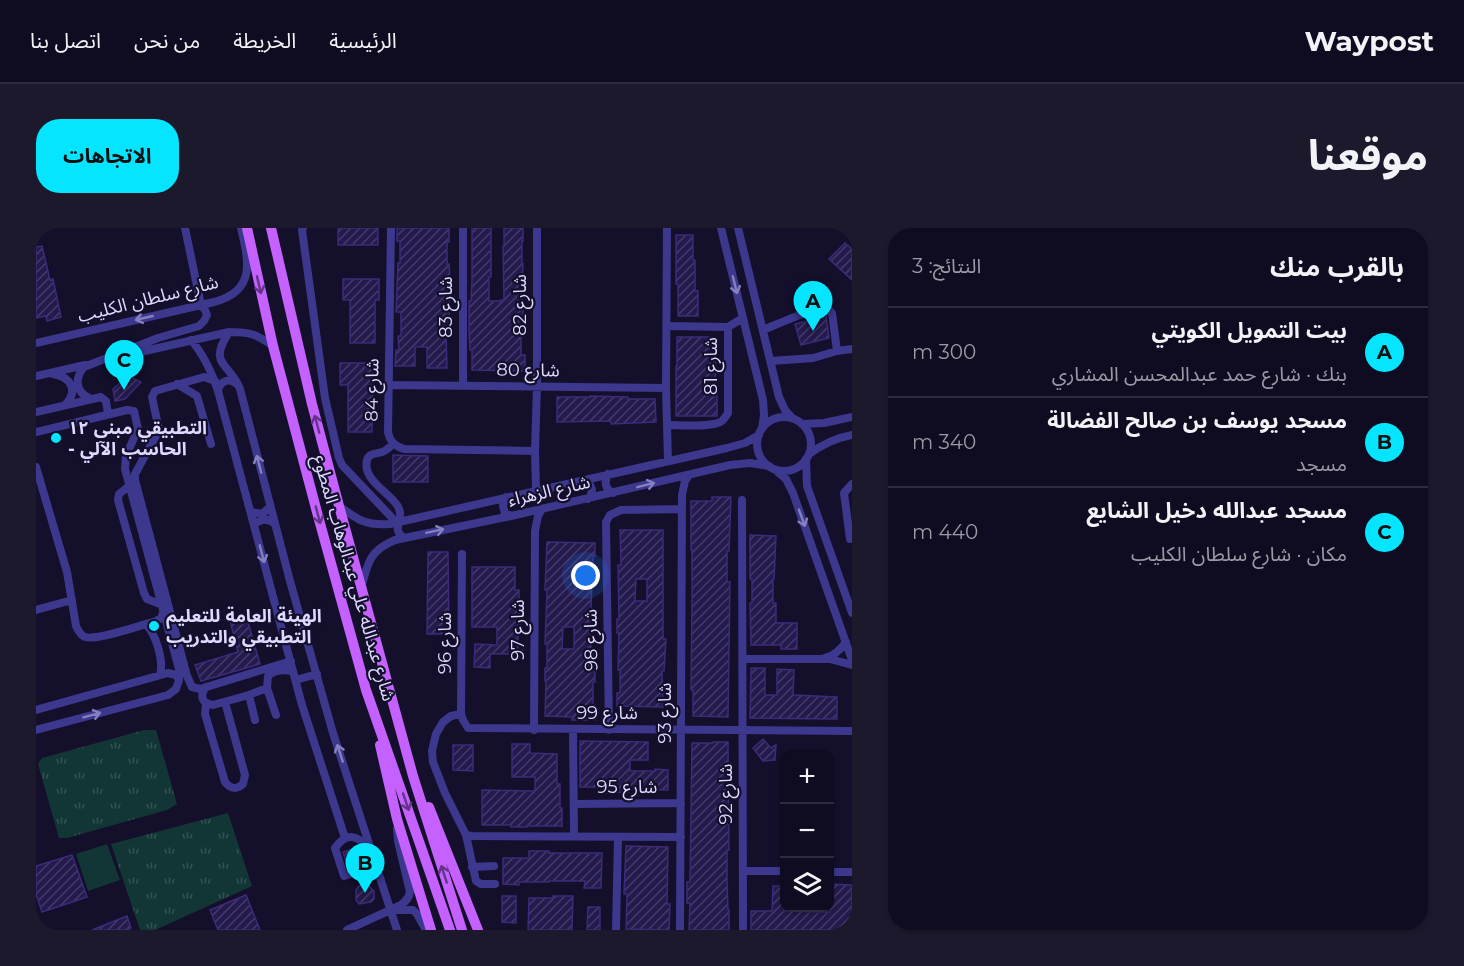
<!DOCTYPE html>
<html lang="ar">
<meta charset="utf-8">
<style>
body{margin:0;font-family:Montserrat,"Noto Sans Arabic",sans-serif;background:#1d192d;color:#f1f3f6;direction:rtl}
.controls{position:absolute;right:18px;bottom:18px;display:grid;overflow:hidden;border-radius:12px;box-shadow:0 2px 4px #0004}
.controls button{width:54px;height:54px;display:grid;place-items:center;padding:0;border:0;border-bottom:2px solid #2f2b3e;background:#0f0b20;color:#f1f3f6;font:30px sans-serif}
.you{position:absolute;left:550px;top:348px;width:21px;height:21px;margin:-15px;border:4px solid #fff;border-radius:50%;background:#1a73e8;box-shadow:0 0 0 9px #1a73e833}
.badge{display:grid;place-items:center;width:39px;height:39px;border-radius:50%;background:#06e5ff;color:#111;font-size:20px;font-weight:700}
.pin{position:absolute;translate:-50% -50px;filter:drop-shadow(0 2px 3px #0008)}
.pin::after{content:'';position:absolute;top:32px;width:21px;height:18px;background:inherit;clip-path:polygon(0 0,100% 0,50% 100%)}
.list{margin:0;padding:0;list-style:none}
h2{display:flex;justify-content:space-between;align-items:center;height:78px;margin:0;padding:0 24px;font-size:26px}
h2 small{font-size:20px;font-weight:400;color:#9b9ba5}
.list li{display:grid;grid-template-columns:39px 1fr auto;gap:18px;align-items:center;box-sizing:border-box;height:90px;padding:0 24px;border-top:2px solid #2f2b3e}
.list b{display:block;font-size:22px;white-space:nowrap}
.list p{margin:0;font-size:20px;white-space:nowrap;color:#9b9ba5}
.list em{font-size:20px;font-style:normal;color:#9b9ba5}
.icon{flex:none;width:33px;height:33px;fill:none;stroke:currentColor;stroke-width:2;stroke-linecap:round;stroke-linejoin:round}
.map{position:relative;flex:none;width:816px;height:702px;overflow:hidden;direction:ltr;border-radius:24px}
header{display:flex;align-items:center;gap:36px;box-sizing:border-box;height:84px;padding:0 30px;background:#0f0b20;border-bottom:2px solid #2f2b3e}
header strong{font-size:28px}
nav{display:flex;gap:33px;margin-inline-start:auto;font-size:21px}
.intro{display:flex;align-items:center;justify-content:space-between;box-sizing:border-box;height:144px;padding:0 36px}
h1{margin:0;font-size:42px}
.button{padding:15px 27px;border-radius:24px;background:#06e5ff;color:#111;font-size:21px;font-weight:700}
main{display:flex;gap:36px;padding:0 36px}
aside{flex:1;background:#0f0b20;border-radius:24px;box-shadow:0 2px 4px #0004}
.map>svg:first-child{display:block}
.grass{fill:url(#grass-tufts)}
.pitch{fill:#123635}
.building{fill:url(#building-hatch);stroke:#3b2b7a;stroke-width:1.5;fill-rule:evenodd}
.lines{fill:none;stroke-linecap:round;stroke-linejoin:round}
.minor{stroke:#3c388d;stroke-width:8}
.major{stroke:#c561ff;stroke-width:10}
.oneway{stroke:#64348a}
.oneway2{stroke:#8581c0}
.poi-dot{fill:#06e5ff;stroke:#140f2b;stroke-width:2}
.labels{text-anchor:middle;stroke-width:4.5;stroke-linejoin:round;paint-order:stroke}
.street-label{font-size:18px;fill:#dedaff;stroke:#140f2b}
.poi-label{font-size:18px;font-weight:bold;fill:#dedaff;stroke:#140f2b;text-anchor:start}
</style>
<header>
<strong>Waypost</strong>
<nav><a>الرئيسية</a><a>الخريطة</a><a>من نحن</a><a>اتصل بنا</a></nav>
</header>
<div class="intro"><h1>موقعنا</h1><a class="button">الاتجاهات</a></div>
<main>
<aside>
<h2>بالقرب منك<small>النتائج: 3</small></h2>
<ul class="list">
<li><span class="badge">A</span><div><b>بيت التمويل الكويتي</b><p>بنك · شارع حمد عبدالمحسن المشاري</p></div><em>300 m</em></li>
<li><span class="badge">B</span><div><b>مسجد يوسف بن صالح الفضالة</b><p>مسجد</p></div><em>340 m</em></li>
<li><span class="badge">C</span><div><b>مسجد عبدالله دخيل الشايع</b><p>مكان · شارع سلطان الكليب</p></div><em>440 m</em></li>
</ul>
</aside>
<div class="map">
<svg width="816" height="702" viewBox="0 0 816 702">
<defs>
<pattern id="grass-tufts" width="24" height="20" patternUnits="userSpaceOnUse" patternTransform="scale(1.5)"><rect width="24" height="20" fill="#123635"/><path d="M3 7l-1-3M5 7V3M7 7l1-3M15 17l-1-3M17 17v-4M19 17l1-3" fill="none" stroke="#345253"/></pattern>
<pattern id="building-hatch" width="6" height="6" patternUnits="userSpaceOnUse" patternTransform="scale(1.5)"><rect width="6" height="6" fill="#251a4d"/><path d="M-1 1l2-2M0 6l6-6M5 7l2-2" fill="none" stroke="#443b68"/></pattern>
</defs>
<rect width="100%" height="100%" fill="#140f2b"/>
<path class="grass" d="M108,502h12l21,74 -10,6 -100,28h-8l-21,-74 4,-6z
M192,585l24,73 -97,44h-15l-29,-86z"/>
<path class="pitch" d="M71,616l13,36 -32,11 -12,-37z"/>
<path class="building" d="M302,0h40v17h-40z
M361,0h52v14h-2v22h2l1,16 -1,37h2l-1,15h-4l1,36h-20v-21h-12v19h-20l1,-16h3l-1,-14h3v-24h-5l2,-49h2v-22h-3z
M436,0h19v49h-2v24h12v-1h3l-1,-54h1v-18h19v13h-1v23h1l-1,36h1v19h3v14h-5v22h4v16l-53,-1v-20h-2l-1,-18v-31h2l1,-20z
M640,7h17v25h2v31h3v25h-20v-32h-2z
M809,15l7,6v31l-23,-21z
M6,18l8,34 3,-1 8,38 -14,4 -1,-5 -10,2v-71z
M307,51h36v21h-4v43h-25v-43h-7z
M790,88l3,22 -28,7 -6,-21z
M641,109h39l-1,54h2v25h-41v-50h1z
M304,135h33l-1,69h-24v-47h-8z
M92,148l13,6 -16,17 -10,2 -2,-12z
M554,168l38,1v2h27l1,23 -45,2v-3l-54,1v-25h33z
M357,227l35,1v26h-35z
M676,269h19l-2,54h-2v31h3l-2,135 -35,-1v-26h-2l1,-88v-52h-1v-49h21z
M584,302h43v109h3l-2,32h-2l1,36 -46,-1v-13h3v-23h-2l1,-37h-2v-14h2l-1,-54h3zM600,351h11v22h-12z
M714,307l26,1 -2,43h-1v24h3v20h21v26h-16v-4h-30l-1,-42h2v-24h-2z
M511,314l48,1v13h-2l-3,77h1v17h2l-1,19h3v13h-2v23h2v15h-23v-3l-27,-1 1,-35h-1v-13h2v-24h-2l2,-54h-2zM527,399h11v22h-12z
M392,324h20l1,82h-22z
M436,339h43v23h4v20h1v15h-2v29h-28v14l-16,-1 1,-23 22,1v-18h-25z
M210,387l14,49 -59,17 -6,-16 43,-13 -8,-31z
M715,440h14v27h12v-26l17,1 -1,25 44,2v22l-87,-1z
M727,511l8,9 5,-3 -1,15 -12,1 -10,-13z
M544,513l68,1v18h-18v11h25v-2l13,1v20l-39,-1v3l-31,1v-6h-18z
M677,514h15l1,108h-2v32l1,28h1v20h-40l1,-27h-3v-21h3l2,-139h21z
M476,516h18v9l27,1v30h3v24h2v18h-35v1h-16v-2h-29v-35l53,1v-14h-23z
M417,517h20v26l-20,-1z
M590,618l42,1 -1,57h3l-1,26 -43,-1 1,-35h-3z
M323,619l5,16 -16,5 -5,-16z
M493,623h20v2h53l-1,35h-17l1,-7h-36v1h-30v3l-16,-1v-26h26z
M36,627l15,42 -45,15 -6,-18v-28z
M794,656l22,1v45h-101v-19h21l1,-25h11v25l37,1h9z
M332,657l6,6v8l-3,3 -12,2 -3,-4v-10l3,-4z
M210,667l14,35h-42l-8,-20z
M466,668h14v27l-14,-1z
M517,668h20l-1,34h-44l1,-32h24z
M552,679h12v23h-13z
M91,688l4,12 -4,2h-35z"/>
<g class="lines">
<path class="minor" d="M267,0l-1,2 23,168 14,60 3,7 54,57
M355,0l-3,204c2,10 7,14 16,17l131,2
M631,0l-1,160 2,73
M685,0l42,172 1,15 -2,14
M702,0l41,169 6,13 7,8
M631,98l61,1 15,-9
M727,102c13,-5 48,-22 61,-21 5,0 5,1 8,4l5,38
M193,104c-22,34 1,30 11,57l50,192 43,152 64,197
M155,112c13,15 21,33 27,51l84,314 43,133
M0,115l178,-41c42,-11 35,-40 27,-74
M91,127l102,-23c21,0 27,2 44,14
M735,133l42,-3 24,-7 15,-2
M17,146c18,3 26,17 12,31
M0,148l49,-11
M179,153l-11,-4 -49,14 -3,6 7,33 -24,44v6l52,196 5,11 8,2 91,-28
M141,156l20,12 14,48
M352,157l278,3
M427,157v-157
M182,163c2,-10 11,-14 19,-7
M53,170c-13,-6 -15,-19 -5,-31l74,-29 41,-12 5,-5 3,-6 -2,-5 -4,-5 -16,-77
M0,184l65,-15 5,4 2,13
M721 216a27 27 0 1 1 54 0a27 27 0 1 1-54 0Z
M766,196l22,-1 28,-6
M631,197c13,0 45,3 55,-4 3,-3 4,-5 6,-8v-86
M0,204l91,-22 7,1 4,18 -12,27 -1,13 54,200v11
M357,216c-3,3 -7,7 -11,8 -6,2 -13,1 -15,8 -5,20 22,32 30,45 10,15 -8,23 7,33
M773,226c14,-10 27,-16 43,-19
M770,231l1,27 45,127
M0,239l31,105 9,54c2,4 4,9 9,11 11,4 57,-12 71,-16l5,-3 2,-5
M738,241l12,10 7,14 59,167
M572,246c-4,8 -3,15 5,19
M547,252c9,3 12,12 5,19
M93,258l-10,8 -1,6 26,93 3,6 13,5
M500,262l-1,-39 2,-65v-158
M470,269l-3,9 2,7 6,3
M706,272l1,430
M303,278c19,14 27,20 51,18l337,-76 18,-5 14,-8
M215,284l11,2 8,-7
M218,297c7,-7 14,-7 21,-1
M814,311l-6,-46 8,-9
M426,326l-1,160 2,6 5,8 384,3
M326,357c6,-24 9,-35 33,-45l116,-24 219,-51 20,-2 19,3
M0,382l36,-10
M110,396c10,11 18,36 14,51
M789,430c9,-2 16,-9 21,-16
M707,431h87l22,6
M260,452l21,-6
M170,459c-5,6 -5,12 0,16l-1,11 20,68c5,7 12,8 18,2l2,-9 -20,-73
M213,467l6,25
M170,475l7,2 36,-10 18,-7
M0,482l132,-37 8,2 3,5 -3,9 -8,6 -132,35
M425,486l-10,2 -8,6 -7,12 -4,17 1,11 12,31 21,42 6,1 209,1
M240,487l-9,-27 1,-12c7,-7 16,-6 25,-5
M498,502l1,-199 3,-15 4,-7
M537,502l1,106
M573,502l-3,-208 4,-7 11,-5 61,-1
M538,576l107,-1
M430,607l10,46 5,3h14
M334,620c-13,-12 -23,-17 -35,0l9,28 32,-10
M436,639l22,-1
M707,643h41
M794,644h22
M359,682h18l4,4 9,16
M0,697l3,5
M311,702l54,-25c5,-4 8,-7 9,-13l-12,-51 -1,-12
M580,702l2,-93
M644,702l2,-435 3,-14 4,-6"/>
<path class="major" d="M211,0l26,118 45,170 48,174 84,240
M235,0l41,176 27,102 74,270 49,154
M344,517l17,74 34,111
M393,579l49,123"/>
</g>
<defs><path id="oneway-shaft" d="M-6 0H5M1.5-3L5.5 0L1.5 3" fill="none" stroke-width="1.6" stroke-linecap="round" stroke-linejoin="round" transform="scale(1.5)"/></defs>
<g class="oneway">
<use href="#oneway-shaft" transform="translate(223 57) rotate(77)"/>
<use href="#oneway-shaft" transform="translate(281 196) rotate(-105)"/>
<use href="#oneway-shaft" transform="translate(282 287) rotate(75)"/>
<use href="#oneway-shaft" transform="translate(370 574) rotate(71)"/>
<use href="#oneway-shaft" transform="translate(408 646) rotate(-108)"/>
</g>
<g class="oneway2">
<use href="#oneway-shaft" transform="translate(699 57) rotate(76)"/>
<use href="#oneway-shaft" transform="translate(108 90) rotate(167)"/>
<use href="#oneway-shaft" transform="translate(223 236) rotate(-105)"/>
<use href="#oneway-shaft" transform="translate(610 257) rotate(-14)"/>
<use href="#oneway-shaft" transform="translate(766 290) rotate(70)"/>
<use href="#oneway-shaft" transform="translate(399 303) rotate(-12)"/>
<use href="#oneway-shaft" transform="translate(226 326) rotate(75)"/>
<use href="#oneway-shaft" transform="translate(56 487) rotate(-15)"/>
<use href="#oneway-shaft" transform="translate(304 525) rotate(-108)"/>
</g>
<g class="poi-dot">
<circle cx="20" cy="210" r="6"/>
<circle cx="118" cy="398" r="6"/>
</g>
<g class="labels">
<g class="street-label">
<text transform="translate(112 71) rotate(-14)" y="6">شارع سلطان الكليب</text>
<text transform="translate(484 77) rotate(-90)" y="6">شارع 82</text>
<text transform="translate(410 79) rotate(-90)" y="6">شارع 83</text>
<text transform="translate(675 138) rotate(-90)" y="6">شارع 81</text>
<text transform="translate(492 142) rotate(1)" y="6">شارع 80</text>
<text transform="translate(336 162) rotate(-89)" y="6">شارع 84</text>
<text transform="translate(513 263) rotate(-13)" y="6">شارع الزهراء</text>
<text transform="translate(318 350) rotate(74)" y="6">شارع عبدالله علي عبدالوهاب المطوع</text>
<text transform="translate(482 402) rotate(-90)" y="6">شارع 97</text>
<text transform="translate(555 412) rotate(-91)" y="6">شارع 98</text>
<text transform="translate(409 415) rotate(-90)" y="6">شارع 96</text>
<text x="571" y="491">شارع 99</text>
<text transform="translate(629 485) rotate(-90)" y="6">شارع 93</text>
<text x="591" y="565">شارع 95</text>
<text transform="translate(690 566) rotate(-90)" y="6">شارع 92</text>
</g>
<g class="poi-label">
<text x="32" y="206">التطبيقي مبنى ١٢<tspan x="32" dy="21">- الحاسب الآلي</tspan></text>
<text x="130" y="394">الهيئة العامة للتعليم<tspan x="130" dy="21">التطبيقي والتدريب</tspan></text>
</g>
</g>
</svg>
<div class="controls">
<button>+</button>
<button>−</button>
<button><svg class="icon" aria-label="layers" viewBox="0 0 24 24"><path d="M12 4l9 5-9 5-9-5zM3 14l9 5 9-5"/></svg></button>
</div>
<div class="you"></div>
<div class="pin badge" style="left:777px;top:103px">A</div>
<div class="pin badge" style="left:329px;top:665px">B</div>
<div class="pin badge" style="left:88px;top:162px">C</div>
</div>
</main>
